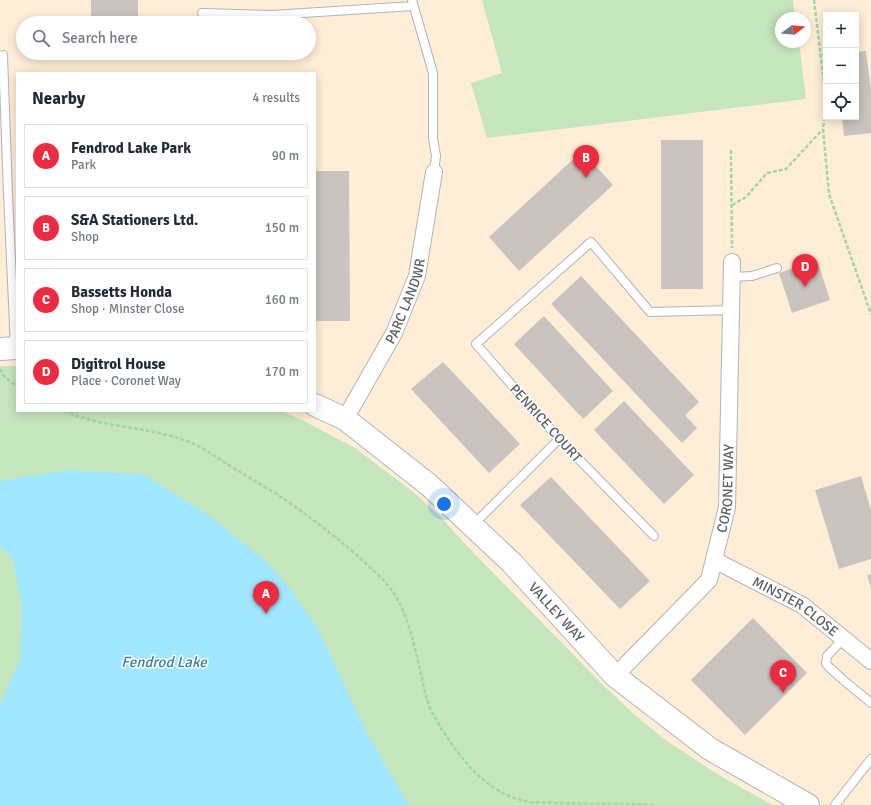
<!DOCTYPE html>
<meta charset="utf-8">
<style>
body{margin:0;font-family:Signika,sans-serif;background:#f2f2f3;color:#1f2937}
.controls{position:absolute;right:12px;top:12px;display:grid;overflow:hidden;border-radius:0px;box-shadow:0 2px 10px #0003}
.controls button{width:36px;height:36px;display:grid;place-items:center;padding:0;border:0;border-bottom:1px solid #e0e1e3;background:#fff;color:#1f2937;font:20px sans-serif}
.compass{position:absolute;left:775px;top:12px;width:36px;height:36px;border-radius:50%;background:#fff;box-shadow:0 2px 10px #0003;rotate:74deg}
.you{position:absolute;left:444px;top:504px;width:14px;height:14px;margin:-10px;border:3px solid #fff;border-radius:50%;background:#1a73e8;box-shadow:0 0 0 6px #1a73e833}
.badge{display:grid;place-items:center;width:26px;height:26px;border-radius:50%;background:#eb2b3f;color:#fff;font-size:13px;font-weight:700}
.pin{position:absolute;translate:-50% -33px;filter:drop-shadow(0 1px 2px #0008)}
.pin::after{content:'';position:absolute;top:21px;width:14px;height:12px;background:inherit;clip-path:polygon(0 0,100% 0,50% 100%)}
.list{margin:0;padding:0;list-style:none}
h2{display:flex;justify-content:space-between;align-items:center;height:52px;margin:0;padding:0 16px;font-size:17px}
h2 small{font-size:13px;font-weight:400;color:#747a83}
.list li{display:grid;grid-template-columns:26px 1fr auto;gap:12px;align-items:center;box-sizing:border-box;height:64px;margin:0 8px 8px;padding:0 8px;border:1px solid #e0e1e3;border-radius:0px}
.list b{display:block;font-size:15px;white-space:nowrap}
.list p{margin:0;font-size:13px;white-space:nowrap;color:#747a83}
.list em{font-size:13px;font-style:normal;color:#747a83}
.icon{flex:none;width:22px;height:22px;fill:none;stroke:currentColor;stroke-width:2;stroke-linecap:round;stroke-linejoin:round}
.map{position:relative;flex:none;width:871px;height:805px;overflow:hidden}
.search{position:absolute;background:#fff;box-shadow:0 2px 10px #0003;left:16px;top:16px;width:300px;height:44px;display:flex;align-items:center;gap:10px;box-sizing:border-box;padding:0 14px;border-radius:22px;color:#747a83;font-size:15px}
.panel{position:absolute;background:#fff;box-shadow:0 2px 10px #0003;left:16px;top:72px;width:300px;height:340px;border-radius:0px}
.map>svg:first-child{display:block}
.commercial{fill:#feeed7;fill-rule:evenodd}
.green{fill:#c6e6be}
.water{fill:#a1e7ff}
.building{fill:#c9c4bf}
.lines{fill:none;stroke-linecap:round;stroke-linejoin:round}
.lane-casing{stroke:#b0b5b8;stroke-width:10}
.street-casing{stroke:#b0b5b8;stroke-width:18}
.secondary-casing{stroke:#afb4b8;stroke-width:24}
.path{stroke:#a1d8a6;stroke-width:2.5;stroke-dasharray:4 2;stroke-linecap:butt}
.lane{stroke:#fff;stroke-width:8}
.street{stroke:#fff;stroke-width:16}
.secondary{stroke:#fff;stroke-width:22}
.labels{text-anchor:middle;stroke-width:3;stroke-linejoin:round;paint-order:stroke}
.street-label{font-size:14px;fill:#5b6064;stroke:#fff}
.water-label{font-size:15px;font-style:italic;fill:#387ea0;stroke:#fff}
</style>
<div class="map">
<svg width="871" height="805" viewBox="0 0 871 805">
<rect width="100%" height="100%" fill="#eee9e3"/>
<path class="commercial" d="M0,0h871v805h-462l-409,-324zM826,15h30v102h-30zM781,18h24v24h-24zM23,23h286v30h-286zM17,73h298v338h-298z"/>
<path class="green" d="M482,0h311l2,18h-14v24h18l7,57 -319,39 -16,-55 31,-10z
M0,366h17v45h264l23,10 51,27 57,43 29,26 23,26 138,141 32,30 30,25 58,38 51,28h-773z"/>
<path class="water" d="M68,470l75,4 64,40 59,47 24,28 28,40 50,106 41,70h-409v-100l21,-49 1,-50 -9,-46 -13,-15v-64z"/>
<path class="building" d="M91,0h47v17l41,1v5h-121v-5l33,1z
M866,51l5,39v43l-27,3 -2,-19h14v-65z
M661,140h42v149h-42z
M582,151l31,34 -94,86 -30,-34z
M315,171h34l1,150h-35z
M817,260l13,40 -38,13 -13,-40z
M581,276l118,126 -14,13 12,13 -15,15 -131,-139z
M544,316l69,75 -30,28 -69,-75z
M443,362l77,82 -31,29 -78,-84z
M624,401l70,74 -30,29 -70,-74z
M861,476l10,34v49l-32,10 -24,-79z
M551,477l99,104 -30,28 -100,-104z
M871,574v14l-4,-13z
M753,618l54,55 -62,62 -54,-55z"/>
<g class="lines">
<g class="lane-casing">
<path id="lane" d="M412,0l21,73v65l3,18 -2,16
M202,13l70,2 141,-9
M3,55l5,139 7,153
M732,277l20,-1 25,-8
M473,525l86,-86
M654,536l-95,-97 -83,-95 115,-102 59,70 82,-2
M843,639l-16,17 -1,8 4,4 12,11 29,24
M835,805l36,-46"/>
</g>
<g class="street-casing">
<g id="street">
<path id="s1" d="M345,419l49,-86 23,-57 17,-104"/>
<path id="s2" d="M714,560l88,45 69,56"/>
<path id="s3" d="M615,676l94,-96 18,-73 5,-245"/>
</g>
</g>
<g class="secondary-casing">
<g id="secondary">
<path d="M0,349l17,-1"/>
<path id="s4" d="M315,405l30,14 84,66 83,78 103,113 95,73 98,56"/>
</g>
</g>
<path class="path" d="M814,0l12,99
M826,105l-3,24 6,65 42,120
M731,150l1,98
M732,205l14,-8 21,-24 19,-4 37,-40
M0,369l4,7 13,11
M64,411c41,18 87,15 128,32 17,8 34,21 50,30 17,11 36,21 52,33 31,22 61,46 87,72 25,23 31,60 39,91 2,10 4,21 7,30 4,14 12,26 20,38 20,30 45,59 83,65 9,1 18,0 27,1 32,1 64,0 97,2"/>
<use href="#lane" class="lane"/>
<use href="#street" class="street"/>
<use href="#secondary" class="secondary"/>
</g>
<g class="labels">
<g class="street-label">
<text dy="5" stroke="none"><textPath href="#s1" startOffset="133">PARC LANDWR</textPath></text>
<text transform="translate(546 423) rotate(48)" y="5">PENRICE COURT</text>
<text dy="5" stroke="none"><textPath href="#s3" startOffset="228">CORONET WAY</textPath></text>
<text dy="5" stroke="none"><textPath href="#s2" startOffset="94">MINSTER CLOSE</textPath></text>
<text dy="5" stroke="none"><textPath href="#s4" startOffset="320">VALLEY WAY</textPath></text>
</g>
<g class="water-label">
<text x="164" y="667">Fendrod Lake</text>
</g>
</g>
</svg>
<div class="controls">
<button>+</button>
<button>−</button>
<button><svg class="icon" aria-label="locate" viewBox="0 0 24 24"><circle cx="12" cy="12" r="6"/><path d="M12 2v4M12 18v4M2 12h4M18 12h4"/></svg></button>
</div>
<svg class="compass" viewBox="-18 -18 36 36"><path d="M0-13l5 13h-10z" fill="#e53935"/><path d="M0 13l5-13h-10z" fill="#747a83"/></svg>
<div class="you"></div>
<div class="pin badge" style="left:266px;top:614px">A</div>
<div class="pin badge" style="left:586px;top:178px">B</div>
<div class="pin badge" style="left:783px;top:693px">C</div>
<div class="pin badge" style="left:805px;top:287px">D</div>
<div class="search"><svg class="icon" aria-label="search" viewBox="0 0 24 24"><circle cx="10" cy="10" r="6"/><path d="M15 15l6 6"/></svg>Search here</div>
<section class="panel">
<h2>Nearby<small>4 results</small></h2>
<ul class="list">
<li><span class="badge">A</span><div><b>Fendrod Lake Park</b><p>Park</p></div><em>90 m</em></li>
<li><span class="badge">B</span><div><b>S&amp;A Stationers Ltd.</b><p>Shop</p></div><em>150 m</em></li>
<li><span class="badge">C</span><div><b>Bassetts Honda</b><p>Shop · Minster Close</p></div><em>160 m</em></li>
<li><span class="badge">D</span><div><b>Digitrol House</b><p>Place · Coronet Way</p></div><em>170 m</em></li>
</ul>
</section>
</div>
